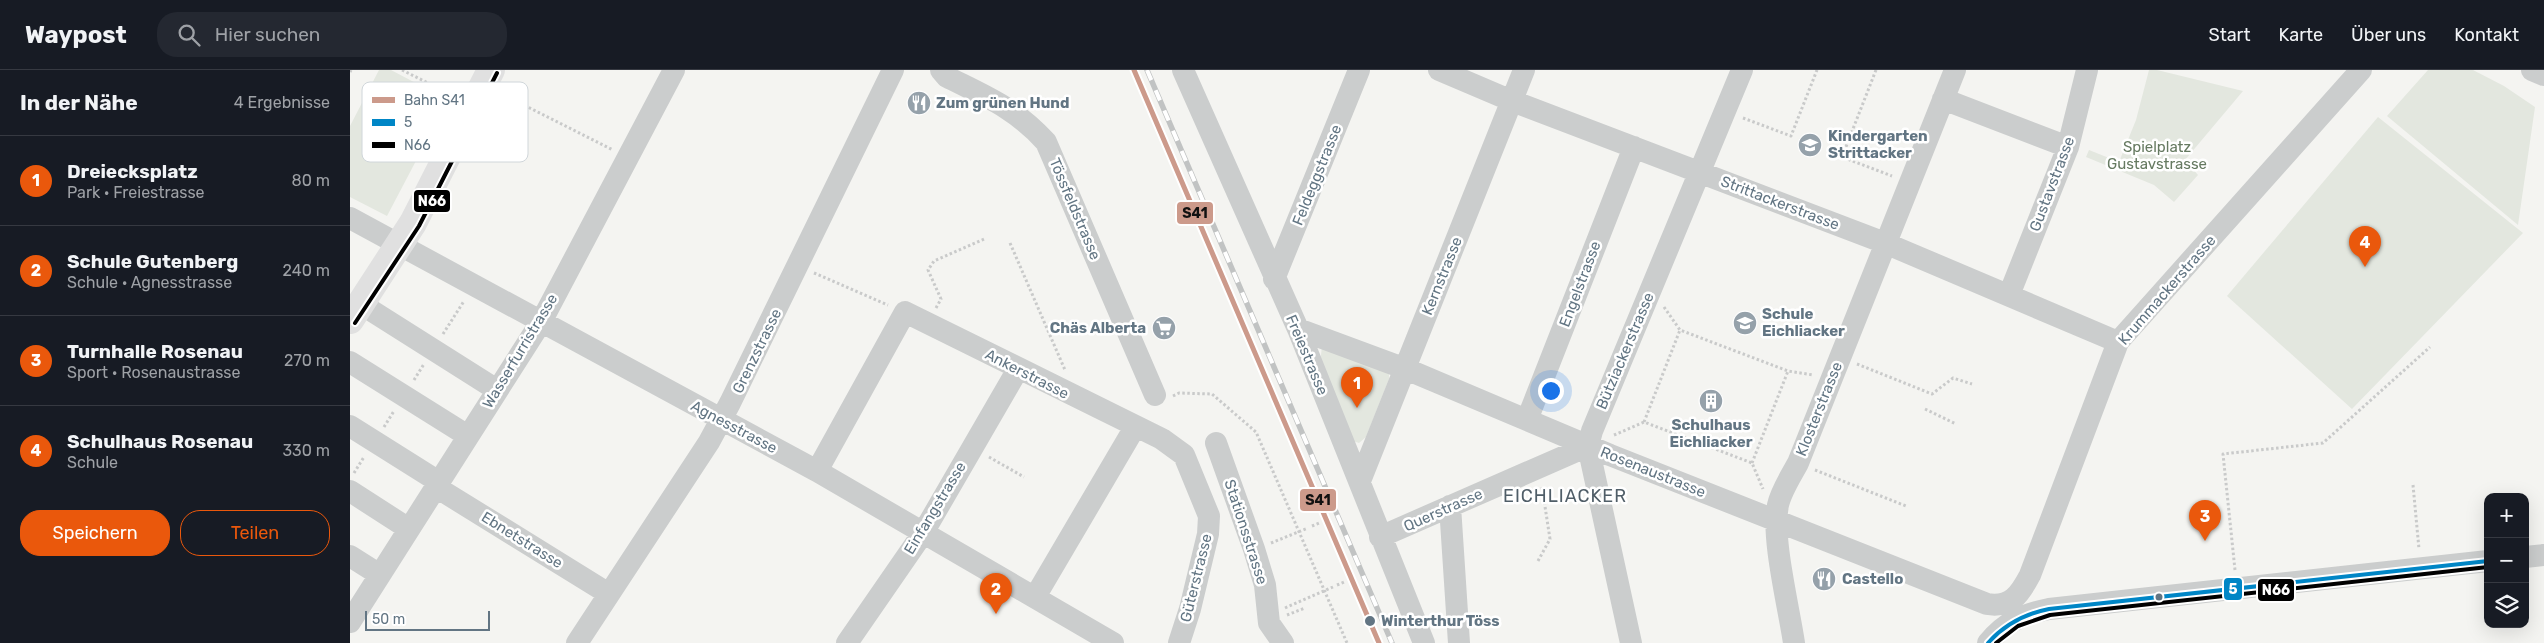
<!DOCTYPE html>
<html lang="de">
<meta charset="utf-8">
<style>
body{margin:0;font-family:Rubik,sans-serif;background:#242831;color:#f1f3f6}
.controls{position:absolute;right:15px;bottom:15px;display:grid;overflow:hidden;border-radius:10px;box-shadow:0 5px 20px #0002}
.controls button{width:45px;height:45px;display:grid;place-items:center;padding:0;border:0;border-bottom:1px solid #363941;background:#171b24;color:#f1f3f6;font:25px sans-serif}
.scale{position:absolute;left:15px;bottom:12px;width:125px;box-sizing:border-box;padding-left:5px;border:2px solid #627583;border-top:0;font-size:14px;line-height:18px;white-space:nowrap;color:#627583;-webkit-text-stroke:4px #fff;paint-order:stroke}
.you{position:absolute;left:1200px;top:320px;width:18px;height:18px;margin:-12px;border:4px solid #fff;border-radius:50%;background:#1a73e8;box-shadow:0 0 0 8px #1a73e833}
.badge{display:grid;place-items:center;width:32px;height:32px;border-radius:50%;background:#ea580c;color:#fff;font-size:16px;font-weight:700}
.pin{position:absolute;translate:-50% -41px;filter:drop-shadow(0 1px 2px #0008)}
.pin::after{content:'';position:absolute;top:26px;width:18px;height:15px;background:inherit;clip-path:polygon(0 0,100% 0,50% 100%)}
.list{margin:0;padding:0;list-style:none}
h2{display:flex;justify-content:space-between;align-items:center;height:65px;margin:0;padding:0 20px;font-size:21px}
h2 small{font-size:16px;font-weight:400;color:#9ea1a6}
.list li{display:grid;grid-template-columns:32px 1fr auto;gap:15px;align-items:center;box-sizing:border-box;height:90px;padding:0 20px;border-top:1px solid #363941}
.list b{display:block;font-size:19px;white-space:nowrap}
.list p{margin:0;font-size:16px;white-space:nowrap;color:#9ea1a6}
.list em{font-size:16px;font-style:normal;color:#9ea1a6}
.actions{display:flex;gap:10px;padding:15px 20px}
.actions a{flex:1;padding:11px 0;border:1px solid #ea580c;border-radius:20px;text-align:center;font-size:18px;color:#ea580c}
.actions .main{background:#ea580c;color:#fff}
.icon{flex:none;width:28px;height:28px;fill:none;stroke:currentColor;stroke-width:2;stroke-linecap:round;stroke-linejoin:round}
.map{position:relative;flex:none;width:2194px;height:573px;overflow:hidden}
header{display:flex;align-items:center;gap:30px;box-sizing:border-box;height:70px;padding:0 25px;background:#171b24;border-bottom:1px solid #363941}
header strong{font-size:24px}
nav{display:flex;gap:28px;margin-inline-start:auto;font-size:18px}
.search{width:350px;height:45px;background:#242831;display:flex;align-items:center;gap:12px;box-sizing:border-box;padding:0 18px;border-radius:20px;color:#9ea1a6;font-size:19px}
main{display:flex}
aside{flex:1;background:#171b24}
.map>svg:first-child{display:block}
.green{fill:#e3e7df}
.lines{fill:none;stroke-linecap:round;stroke-linejoin:round}
.path{stroke:#c9caca;stroke-width:3;stroke-dasharray:2.5 2.5;stroke-linecap:butt}
.minor{stroke:#cbcdcd;stroke-width:22}
.major{stroke:#e0e0e0;stroke-width:28}
.rail-casing{stroke:#c1c3c3;stroke-width:5.5}
.rail{stroke:#fff;stroke-width:4;stroke-dasharray:11;stroke-linecap:butt}
.bus-1-casing{stroke:#fff;stroke-width:8}
.bus-2-casing{stroke:#fff;stroke-width:8}
.bus-1{stroke:#0086c6;stroke-width:4}
.bus-2{stroke:#000;stroke-width:4}
.rail-1-casing{stroke:#fff;stroke-width:9}
.rail-1{stroke:#cc9a8b;stroke-width:5}
.bus-dot{fill:#627583;stroke:#fff;stroke-width:2}
.labels{text-anchor:middle;stroke-width:5;stroke-linejoin:round;paint-order:stroke}
.poi-label{font-size:15px;font-weight:bold;fill:#627583;stroke:#fff;text-anchor:start}
.park-label{font-size:15px;fill:#667a61;stroke:#fff}
.street-label{font-size:15px;fill:#627583;stroke:#fff}
.stop-label{font-size:15px;font-weight:bold;fill:#627583;stroke:#fff;text-anchor:start}
.quarter-label{font-size:18px;letter-spacing:1px;fill:#505e68;stroke:#fff}
.key{fill:#fff;stroke:#d0d6da;stroke-width:1}
.key-label{font-size:14px;fill:#627583}
.line-badge{stroke:#fff;stroke-width:2}
.badge-label{font-size:14px;text-anchor:middle;font-weight:bold;fill:#fff}
.pale-badge-label{font-size:14px;text-anchor:middle;font-weight:bold;fill:#111}
</style>
<header>
<strong>Waypost</strong>
<div class="search"><svg class="icon" aria-label="search" viewBox="0 0 24 24"><circle cx="10" cy="10" r="6"/><path d="M15 15l6 6"/></svg>Hier suchen</div>
<nav><a>Start</a><a>Karte</a><a>Über uns</a><a>Kontakt</a></nav>
</header>
<main>
<aside>
<h2>In der Nähe<small>4 Ergebnisse</small></h2>
<ul class="list">
<li><span class="badge">1</span><div><b>Dreiecksplatz</b><p>Park · Freiestrasse</p></div><em>80 m</em></li>
<li><span class="badge">2</span><div><b>Schule Gutenberg</b><p>Schule · Agnesstrasse</p></div><em>240 m</em></li>
<li><span class="badge">3</span><div><b>Turnhalle Rosenau</b><p>Sport · Rosenaustrasse</p></div><em>270 m</em></li>
<li><span class="badge">4</span><div><b>Schulhaus Rosenau</b><p>Schule</p></div><em>330 m</em></li>
</ul>
<div class="actions"><a class="main">Speichern</a><a>Teilen</a></div>
</aside>
<div class="map">
<svg width="2194" height="573" viewBox="0 0 2194 573">
<rect width="100%" height="100%" fill="#f4f4f1"/>
<path class="green" d="M29,0h12l57,30 -61,116 -37,-19v-71z
M1799,0h8l86,21 -58,69 13,15 -24,27 -20,-17 -68,-28 3,-7 30,12 17,-42z
M2078,0h45l31,16 31,21 -17,118 -131,-109z
M2028,47l145,116 -171,176 -125,-113z
M972,276l67,27v6l-23,58 -7,6 -6,-2 -33,-77z"/>
<g class="lines">
<path class="path" d="M52,0l52,26
M1526,0l-34,87 50,19
M0,2l1,-2
M152,24l111,56
M1393,48l48,18 26,-66
M660,173l55,127
M464,203l74,32
M1314,237l16,23 108,41 25,4
M586,238l5,-9 -13,-29 6,-9 50,-22
M93,264l21,-33
M1507,294l75,30 21,-16 19,6
M64,310l10,-16
M823,326l6,-3 33,1 44,38 91,211
M1575,339l31,15
M1294,352l36,-92
M34,357l10,-16
M1264,365l30,-13 108,41 11,26
M639,387l35,20
M1402,393l36,-92
M1465,400l91,36
M4,403l10,-16
M2063,415l6,64
M973,451l7,-3
M962,456l7,-3
M921,473l37,-15
M1188,491l12,-22 -8,-52
M1885,500l-12,-116 100,-11 107,-96
M998,510l7,-3
M987,515l7,-3
M935,538l48,-21
M937,545l18,-7"/>
<path class="minor" d="M591,0l6,7c40,20 68,31 99,65l109,253
M833,0l115,259 126,314
M1089,0l73,31 373,142 233,99
M2182,0l12,5
M1593,29l125,48
M0,148l467,253 296,172
M924,209l85,-209
M1659,225l59,-148 19,-77
M11,234l136,86
M948,259l108,40 204,86 377,149c24,4 33,-10 43,-29l88,-233 243,-272
M0,292l118,74
M1177,350l107,-273
M0,356l89,56
M866,373l38,106 11,36 4,38 14,20
M467,401l88,-159 257,127 22,16 25,61 -1,18 -18,75 -11,34
M1010,411l164,-411
M86,417l173,107
M0,421l59,38
M1100,436l9,137
M1030,467l208,-91
M0,486l30,19
M2175,487l19,-2
M685,527l100,-170
M0,552l191,-300 133,-252
M227,573l132,-201 21,-39 163,-333
M497,573l76,-110 95,-164
M1281,573l-43,-197 4,-15 150,-361
M1444,573c-5,-35 -23,-106 -16,-138 3,-14 13,-29 20,-42l157,-393
M1638,573c17,-21 35,-29 61,-34l439,-48"/>
<path class="major" d="M0,250l63,-97 78,-153"/>
<g class="rail-casing">
<path id="rail" d="M797,0l245,573"/>
</g>
<use href="#rail" class="rail"/>
<g class="bus-1-casing">
<path id="bus-1" d="M1638,573c17,-19 36,-29 61,-34l439,-48"/>
</g>
<g class="bus-2-casing">
<path id="bus-2" d="M5,253l64,-97 78,-153
M1646,573l22,-17 32,-11 438,-48"/>
</g>
<use href="#bus-1" class="bus-1"/>
<use href="#bus-2" class="bus-2"/>
<g class="rail-1-casing">
<path id="rail-1" d="M784,0l245,573"/>
</g>
<use href="#rail-1" class="rail-1"/>
</g>
<defs>
<g id="restaurant-disc" transform="scale(1.25)"><circle r="9.5" fill="#95a1aa" stroke="#fff"/><path d="M-5-6h1v4h1v-4h1v4h1v-4h1v5L-1.5 .5V6h-2V.5L-5-1ZM5-6V6H3V1.5H1.5Q1.5-4 5-6Z" fill="#fff"/></g>
<g id="school-disc" transform="scale(1.25)"><circle r="9.5" fill="#95a1aa" stroke="#fff"/><path d="M0-5L7-2L0 1L-7-2ZM-4 1L0 2.5L4 1V4Q0 6-4 4Z" fill="#fff"/></g>
<g id="supermarket-disc" transform="scale(1.25)"><circle r="9.5" fill="#95a1aa" stroke="#fff"/><path d="M-6-5.5h2.5l.6 2H6L4.5 2H-2.5L-4.4-4H-6ZM-1.5 3.2a1.3 1.3 0 1 0 .1 0ZM3 3.2a1.3 1.3 0 1 0 .1 0Z" fill="#fff"/></g>
<g id="building-disc" transform="scale(1.25)"><circle r="9.5" fill="#95a1aa" stroke="#fff"/><path d="M-4-6H4V6H1V3H-1V6H-4ZM-2.5-4.3h1.7v1.8h-1.7ZM.8-4.3h1.7v1.8H.8ZM-2.5-1h1.7V.8h-1.7ZM.8-1h1.7V.8H.8Z" fill="#fff"/></g>
</defs>
<g fill-rule="evenodd">
<use href="#restaurant-disc" x="569" y="33"/>
<use href="#school-disc" x="1460" y="75"/>
<use href="#school-disc" x="1395" y="253"/>
<use href="#supermarket-disc" x="814" y="258"/>
<use href="#building-disc" x="1361" y="331"/>
<use href="#restaurant-disc" x="1474" y="509"/>
</g>
<g class="bus-dot">
<circle cx="1809" cy="527" r="4.5"/>
<circle cx="1020" cy="551" r="6"/>
</g>
<g class="labels">
<g class="poi-label">
<text x="586" y="38">Zum grünen Hund</text>
<text x="1478" y="71">Kindergarten<tspan x="1478" dy="17">Strittacker</tspan></text>
<text x="1412" y="249">Schule<tspan x="1412" dy="17">Eichliacker</tspan></text>
<text x="796" y="263" text-anchor="end">Chäs Alberta</text>
<text x="1361" y="360" text-anchor="middle">Schulhaus<tspan x="1361" dy="17">Eichliacker</tspan></text>
<text x="1492" y="514">Castello</text>
</g>
<g class="park-label">
<text x="1807" y="82">Spielplatz<tspan x="1807" dy="17">Gustavstrasse</tspan></text>
</g>
<g class="street-label">
<text transform="translate(967 105) rotate(-68)" y="5">Feldeggstrasse</text>
<text transform="translate(1702 114) rotate(-69)" y="5">Gustavstrasse</text>
<text transform="translate(1430 133) rotate(21)" y="5">Strittackerstrasse</text>
<text transform="translate(725 139) rotate(67)" y="5">Tössfeldstrasse</text>
<text transform="translate(1092 206) rotate(-68)" y="5">Kernstrasse</text>
<text transform="translate(1230 214) rotate(-69)" y="5">Engelstrasse</text>
<text transform="translate(1817 220) rotate(-49)" y="5">Krummackerstrasse</text>
<text transform="translate(170 281) rotate(-59)" y="5">Wasserfurristrasse</text>
<text transform="translate(407 281) rotate(-64)" y="5">Grenzstrasse</text>
<text transform="translate(1275 281) rotate(-67)" y="5">Bütziackerstrasse</text>
<text transform="translate(957 285) rotate(67)" y="5">Freiestrasse</text>
<text transform="translate(677 304) rotate(27)" y="5">Ankerstrasse</text>
<text transform="translate(1469 339) rotate(-68)" y="5">Klosterstrasse</text>
<text transform="translate(384 357) rotate(28)" y="5">Agnesstrasse</text>
<text transform="translate(1303 402) rotate(22)" y="5">Rosenaustrasse</text>
<text transform="translate(585 438) rotate(-59)" y="5">Einfangstrasse</text>
<text transform="translate(1093 440) rotate(-24)" y="5">Querstrasse</text>
<text transform="translate(896 462) rotate(72)" y="5">Stationsstrasse</text>
<text transform="translate(172 470) rotate(32)" y="5">Ebnetstrasse</text>
<text transform="translate(846 508) rotate(-76)" y="5">Güterstrasse</text>
</g>
<g class="stop-label">
<text x="1031" y="556">Winterthur Töss</text>
</g>
<g class="quarter-label">
<text x="1215" y="432">EICHLIACKER</text>
</g>
</g>
<rect x="12" y="12" width="166" height="80" rx="8" class="key"/>
<rect x="22" y="27" width="23" height="6" fill="#cc9a8b"/>
<rect x="22" y="49" width="23" height="7" fill="#0086c6"/>
<rect x="22" y="72" width="23" height="6" fill="#000"/>
<g class="key-label">
<text x="54" y="35">Bahn S41</text>
<text x="54" y="57">5</text>
<text x="54" y="80">N66</text>
</g>
<g class="line-badge">
<rect x="63" y="119" width="38" height="24" rx="5" fill="#000"/>
<rect x="826" y="131" width="38" height="24" rx="5" fill="#cc9a8b"/>
<rect x="949" y="418" width="38" height="24" rx="5" fill="#cc9a8b"/>
<rect x="1873" y="507" width="20" height="24" rx="5" fill="#0086c6"/>
<rect x="1907" y="508" width="38" height="24" rx="5" fill="#000"/>
</g>
<g class="badge-label">
<text x="82" y="136">N66</text>
<text x="1883" y="524">5</text>
<text x="1926" y="525">N66</text>
</g>
<g class="pale-badge-label">
<text x="845" y="148">S41</text>
<text x="968" y="435">S41</text>
</g>
</svg>
<div class="controls">
<button>+</button>
<button>−</button>
<button><svg class="icon" aria-label="layers" viewBox="0 0 24 24"><path d="M12 4l9 5-9 5-9-5zM3 14l9 5 9-5"/></svg></button>
</div>
<div class="scale">50 m</div>
<div class="you"></div>
<div class="pin badge" style="left:1007px;top:338px">1</div>
<div class="pin badge" style="left:646px;top:544px">2</div>
<div class="pin badge" style="left:1855px;top:471px">3</div>
<div class="pin badge" style="left:2015px;top:197px">4</div>
</div>
</main>
